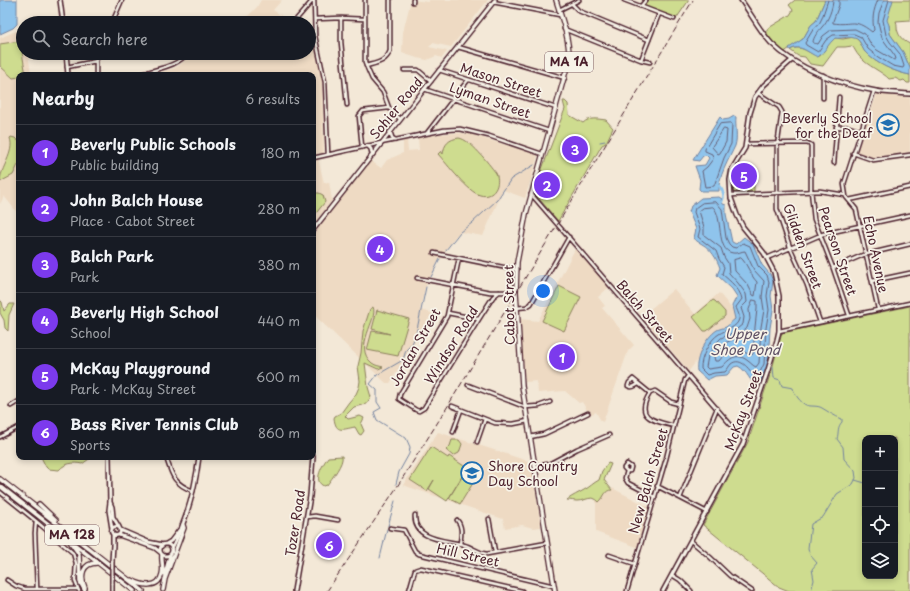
<!DOCTYPE html>
<meta charset="utf-8">
<style>
body{margin:0;font-family:"Playpen Sans",sans-serif;background:#20242c;color:#f1f3f6}
.controls{position:absolute;right:12px;bottom:12px;display:grid;overflow:hidden;border-radius:8px;box-shadow:0 2px 6px #0003}
.controls button{width:36px;height:36px;display:grid;place-items:center;padding:0;border:0;border-bottom:1px solid #363941;background:#171b24;color:#f1f3f6;font:20px sans-serif}
.you{position:absolute;left:543px;top:291px;width:14px;height:14px;margin:-10px;border:3px solid #fff;border-radius:50%;background:#1a73e8;box-shadow:0 0 0 6px #1a73e833}
.badge{display:grid;place-items:center;width:26px;height:26px;border-radius:50%;background:#7c3aed;color:#fff;font-size:13px;font-weight:700}
.pin{position:absolute;translate:-50% -50%;border:2px solid #fff;box-shadow:0 1px 4px #0006}
.list{margin:0;padding:0;list-style:none}
h2{display:flex;justify-content:space-between;align-items:center;height:52px;margin:0;padding:0 16px;font-size:17px}
h2 small{font-size:13px;font-weight:400;color:#9ea1a6}
.list li{display:grid;grid-template-columns:26px 1fr auto;gap:12px;align-items:center;box-sizing:border-box;height:56px;padding:0 16px;border-top:1px solid #363941}
.list b{display:block;font-size:15px;white-space:nowrap}
.list p{margin:0;font-size:13px;white-space:nowrap;color:#9ea1a6}
.list em{font-size:13px;font-style:normal;color:#9ea1a6}
.icon{flex:none;width:22px;height:22px;fill:none;stroke:currentColor;stroke-width:2;stroke-linecap:round;stroke-linejoin:round}
.map{position:relative;flex:none;width:910px;height:591px;overflow:hidden}
.search{position:absolute;background:#171b24;box-shadow:0 2px 6px #0003;left:16px;top:16px;width:300px;height:44px;display:flex;align-items:center;gap:10px;box-sizing:border-box;padding:0 14px;border-radius:22px;color:#9ea1a6;font-size:15px}
.panel{position:absolute;background:#171b24;box-shadow:0 2px 6px #0003;left:16px;top:72px;width:300px;height:388px;border-radius:8px}
.map>svg:first-child{display:block}
.built{fill:#eedac3}
.green{fill:#cedc8f;stroke:#8c7e5d;fill-rule:evenodd}
.water{fill:#8fc4ec;stroke:#73829f}
.lines{fill:none;stroke-linecap:round;stroke-linejoin:round}
.shore{stroke:#666178;stroke-width:1}
.stream{stroke:#73829f;stroke-width:1}
.canal{stroke:#8fc4ec;stroke-width:2.5}
.minor-casing{stroke:#4a1f2b;stroke-width:5.5}
.major-casing{stroke:#4a1f2b;stroke-width:6}
.highway-casing{stroke:#4a1f2b;stroke-width:6}
.minor{stroke:#f7f3e8;stroke-width:2.5}
.major{stroke:#f7f3e8;stroke-width:3}
.highway{stroke:#f7f3e8;stroke-width:3.5}
.rail{stroke:#4a1f2b;stroke-width:1;stroke-dasharray:6 3;stroke-linecap:butt}
.major-bridge-casing{stroke:#4a1f2b;stroke-width:6;stroke-linecap:butt}
.major-bridge{stroke:#f7f3e8;stroke-width:3}
.labels{text-anchor:middle;stroke-width:3.5;stroke-linejoin:round;paint-order:stroke}
.shield{fill:#f7f3e8;stroke:#7e5f64;stroke-width:1}
.shield-label{font-size:12px;font-weight:bold;fill:#4a1f2b}
.street-label{font-size:13px;fill:#4a1f2b;stroke:#f7f3e8}
.poi-label{font-size:13px;fill:#4a1f2b;stroke:#f7f3e8;text-anchor:end}
.water-label{font-size:14px;font-style:italic;fill:#5f5165;stroke:#f7f3e8}
</style>
<div class="map">
<svg width="910" height="591" viewBox="0 0 910 591">
<rect width="100%" height="100%" fill="#f3e8d7"/>
<filter id="ink" filterUnits="userSpaceOnUse"><feTurbulence type="fractalNoise" baseFrequency=".025" numOctaves="2"/><feDisplacementMap in="SourceGraphic" scale="8" xChannelSelector="R" yChannelSelector="G"/><feConvolveMatrix kernelMatrix="1 2 1 2 8 2 1 2 1" color-interpolation-filters="sRGB"/></filter>
<g filter="url(#ink)">
<path class="built" d="M261,0h21l-9,10 19,13h-56l13,-8 8,-8z
M411,0l18,2v-2h59l-37,47 -18,-4 -4,4 18,4 -5,7 -6,-2 -9,4 -10,-2 -15,-5 1,-21z
M23,28v25h5l3,22h-12v140l-15,-19 -4,8v-166z
M309,29l2,1 11,50 2,73 -7,1 7,29 5,-1 3,18 -19,26v-151h-161l20,-6 8,-4 12,-12h117z
M877,94l33,4v54l-37,5 -16,-5z
M459,133l11,1 68,21 -13,43 -22,-8 -20,46 -23,-4 -6,6 -15,22 -14,28 -5,22 12,3 -42,70h-4l-73,-69v-78l8,-12 50,-63 10,7 6,-8 16,-7v-12l4,-1 1,11 11,-1 -1,-12 21,-4z
M575,249l34,38 -11,10 7,9 -3,2 32,37 -6,6 -25,71 -2,-1 -5,-9 -4,2 -5,-4 -5,-8 -3,1 -14,-12 -27,2 -1,-12 -12,1 -5,-63 18,2z
M674,289l21,25 24,-21 21,26 -28,21 -23,31 -47,-55z
M438,432l93,30 10,65 -8,1 -11,-3 -17,3 -2,-9 -100,-34z
M612,488l37,19 -12,40 -41,-15v-34l3,4 5,-8 8,-5z"/>
<path class="green" d="M650,0h39l-13,19 -32,-13v-3z
M795,0h30l-9,21 -5,4 -8,14 -20,14 -16,-15v-9l23,-14 3,-5 -4,-5z
M878,0h32v20l-14,1c2,4 0,7 2,11 2,6 7,10 12,12v24l-7,-16 -13,-18 -1,-9 -4,-3z
M854,37c7,4 7,9 11,15 11,12 30,20 45,23v8h-3l-3,-3 -3,1 -6,-3 -6,1c-6,-7 -22,-13 -30,-23 -3,-3 -4,-7 -7,-10l-7,1h-8l-14,19 -13,-2 -5,-7 -7,-1 -8,-6c12,-7 20,6 30,6l9,-13 6,-5 8,1z
M20,41l6,34h-7v2l-6,1 -13,-12v-22z
M563,101h2l3,3 1,11 14,8c6,-6 15,-4 23,-3l7,8 -7,15 -4,2 -44,76 -23,-27 7,-25 23,-60z
M11,137l4,1 4,4v21l-6,12 -13,7c0,-14 15,-29 10,-44z
M459,138c12,2 29,25 37,35 5,11 -2,26 -16,22 -11,-2 -33,-31 -42,-41l3,-3 2,3c1,-10 6,-15 16,-16z
M735,170h19v23h-21l-1,-11z
M316,193h3l4,2 2,7 -12,15v-21z
M559,286l22,11 -17,34 -22,-10z
M0,300l2,2 2,9 6,-7h4l-5,11 -1,16 -3,-3 -1,-8 -4,-7z
M713,300l2,1 10,11v4l-18,15h-3l-11,-14z
M910,306v285h-121l-10,-4 -76,-62 45,-83 24,-73 10,-36zM865,438h30v138h-30z
M373,307c6,12 -21,40 -1,56 4,3 8,3 11,4l-5,2 -13,-6 3,24 3,10 -5,7 -12,3 -9,9 3,3 12,-3 4,2 -3,6 3,7 -3,4 -2,-1 -4,-7c-12,2 -19,7 -21,-9l1,-2 6,-3 8,-11 7,-8 3,-7 1,-6 -2,-15 3,-13 2,-22 7,-22z
M377,310l32,9 -11,37 -31,-6 5,-19 18,3 -18,-5z
M452,440h7l3,4 -3,9 -6,3 -7,-6 4,-4z
M431,447l17,11 1,-2 18,12 -20,33 -18,-12 5,-9 -7,11 -17,-11z
M342,456c2,7 -10,22 -15,29l-3,1c-12,-4 -1,-22 4,-29z
M41,457h23l4,1 4,-1h20l-10,7c-8,-2 -17,-1 -23,6l-11,-1 -2,-2z
M608,463l3,1 -7,16 8,10c-8,0 -7,7 -13,12 -7,-8 -13,-1 -22,-1 -3,0 -6,-1 -10,-1 5,-4 12,-7 17,-10 6,-3 9,-7 15,-10l3,-9z
M467,469l11,6 -18,29 -11,-6z"/>
<path class="water" d="M0,0h17v24l-4,4 -13,6z
M825,0h68l-6,20 2,5 1,9 13,18 7,16v7c-15,-3 -34,-11 -45,-23 -4,-5 -4,-13 -11,-14 -7,-2 -13,1 -19,0 -7,6 -10,14 -17,19 -9,-3 -17,-14 -28,-7l-1,-2 14,-9 8,-14 5,-4z
M734,116l2,1c-1,9 2,20 -1,29 -5,11 -18,33 -16,45h-18l-2,-2 1,-9 -5,-14 10,-1 4,-7 -3,-3 -3,1 -4,5 -6,-1 27,-43 3,3 6,-1z
M719,197l3,2 -1,1 2,4 3,1v9l6,28 4,2 8,-7 9,7 9,21 8,9 3,7 -2,15 2,14 -3,18 -2,37 -9,19 -2,1c-8,-3 -9,-14 -19,-19l-4,1 -7,8 -12,1 -8,4 -10,-9c-2,-13 9,-34 20,-41 2,-1 6,-2 9,-3 3,-2 6,-6 9,-8l-3,-13 3,-6 3,-2 -6,-9 -15,-14 3,-7c-3,-9 -9,-19 -18,-24 -3,-2 -5,-2 -8,-6l2,-9 -7,-17 2,-6 10,-8z"/>
<g class="lines">
<path class="shore" d="M828,0l-6,18 -3,6 -5,4 -9,15 1,2 12,7 8,-12 7,-5 21,-1 7,3 7,12 10,8 15,9 10,2 1,-2 -4,-12 -10,-12 -4,-7 -3,-15 6,-20
M833,0c0,8 -5,21 -11,27 -4,5 -9,10 -9,16l5,1 5,-8 8,-6 24,-1 10,5 7,12 5,4 17,10 2,-1 -1,-3 -13,-18 -4,-16 1,-9 5,-13
M839,0v5l-6,16v2c19,3 20,-6 39,9l2,-2c-2,-11 -1,-19 4,-30
M730,123l2,1 -1,20 -7,14 -10,28 -9,1 -3,-16 5,-4 6,-8 -1,-5 -7,-3v-2l15,-25z
M724,129l3,1 -1,12 -6,11 -2,1 -6,-7z
M716,202l6,7 4,29 3,6 3,3 4,1 7,-5 7,3 8,20 9,9 2,7 -2,14 2,14 -3,18 -2,36 -7,14h-2c-4,-7 -14,-22 -24,-14 -2,2 -3,5 -6,8l-11,1 -7,2 -6,-6c-1,-11 9,-30 18,-35 6,-4 18,-6 20,-15 1,-4 -2,-8 -3,-12l6,-8c-2,-10 -12,-18 -20,-25l2,-7 -5,-8 -3,-8 -18,-14 2,-8 -6,-17 1,-4 7,-5z
M713,207c11,9 2,44 20,46 5,1 8,-2 12,-2l9,19 10,11 -2,16 2,13 -3,17 -2,36 -3,4c-3,-1 -5,-4 -8,-6 -11,-9 -18,-3 -26,6l-14,2 -2,-2 2,-11 7,-12 6,-6 11,-5 11,-9 1,-7 -3,-9 6,-6 -1,-8 -8,-11 -9,-10 -1,-10 -4,-6 -3,-9 -17,-13v-8l-5,-16 4,-3z
M741,258c6,5 9,17 16,24l-2,14 -2,-1 -5,-10 -13,-14 -1,-11z
M753,300l4,1v8l-2,18 -2,27 -3,1c-11,-7 -23,-5 -31,6h-4l-1,-4 11,-14 11,-5 11,-10 3,-9 -1,-9z"/>
<path class="stream" d="M600,142l5,-1
M446,250l14,-18 12,-9 25,-23 14,-21 23,-14
M431,277l9,-18
M773,367l1,11 6,2 2,6 11,2c1,6 8,15 13,17 5,2 11,0 16,3 7,4 12,8 20,11v3c-5,5 -3,10 -5,17l6,8 1,12 11,12 1,7 -3,6 -16,10 -14,23 -12,7 -3,24 1,4
M855,480l10,3
M396,484l3,-12 10,-18 1,-7 -4,-9 -29,-18 -3,-8 7,-4 -4,-6v-12l-7,-6 7,-9 26,-15 3,-10 6,-6 4,-10 10,-47
M388,526l7,-25
M810,555l7,8 -5,6 2,11 -3,11
M380,558l7,-29"/>
<path class="canal" d="M719,186c5,5 6,10 3,16"/>
<g class="minor-casing">
<path id="minor" d="M314,0l1,36 10,46 3,72
M365,0v63l7,16 11,13 6,16 11,11
M624,0l50,19
M413,2v-2
M493,2l67,13
M572,4l7,7 70,29
M641,6l5,-6
M559,10l20,-10
M341,18v24l6,63
M315,19l26,-1 23,1
M294,22l19,-22
M112,23l10,-23
M564,29l77,31 9,2
M458,47l107,31
M641,60l18,-46
M366,66c10,-3 20,-4 24,-15v-51
M67,67l29,-6
M404,70h14l13,11
M439,70l117,38
M96,75v-14l3,-8
M139,75c18,-7 36,-7 49,-22
M424,89l125,42
M874,91l-30,93 2,13 10,12 22,100
M758,93l21,14 3,5 -5,35v62l13,38 17,38 13,37
M823,98v-23
M836,127h13l12,4
M427,133l41,-53
M746,144l61,-1 4,2v45l3,29 19,49 16,47
M362,147l-3,-31 4,-5 26,-3
M853,153l20,7 37,-5
M313,158l68,-15 63,-13 16,-1 29,7 53,18
M834,163l5,-66
M531,194l213,246
M731,195l89,-4 25,4
M849,200l61,-13
M434,253l83,17
M459,258l-12,58 -47,78 -1,5 17,11 3,1 5,-3 55,-89 14,-22 6,-5
M767,258l56,-24 87,-19
M833,268l30,-13 47,-11
M417,278l73,14h26
M872,281l38,-8
M516,308l10,-1 5,-3 38,-67
M448,313l30,6
M779,331l131,-28
M633,379l6,5c-4,1 -6,5 -11,2l1,-3z
M639,384l11,9
M468,385l57,22 14,-1 11,-4
M11,406l8,-5
M452,406l43,17 18,1 15,-3
M674,426c-20,-5 -40,-8 -24,-33l5,-2 16,11 8,2
M453,432l8,-22
M0,437l19,-10
M530,437l14,-3 44,-21
M477,442l8,-23
M166,457c6,19 8,27 27,34
M535,466l14,-2 28,-15 32,-14
M627,471l-3,-3 3,-4 4,3 -1,4h-3l-2,7 3,5 27,14
M657,486l50,26
M0,492l36,29 37,32 3,10 -1,18 4,10
M680,498l37,-90
M415,515c-2,26 32,25 49,30 8,2 14,8 23,9l60,-11
M307,517l8,-1 23,4
M489,519l6,33
M457,520c6,7 4,15 3,24
M36,521l-1,12 2,56
M390,528l14,2 11,21 4,3 135,32
M691,541l19,16 20,19 22,15
M609,555l26,9
M672,575l8,5 11,11
M7,580l9,6 9,3h53
M409,591l6,-21 6,-2 101,23
M627,591l39,-132 19,-79 3,-4"/>
</g>
<g class="major-casing">
<path id="major" d="M60,0l3,23
M741,0c10,14 19,31 30,43 26,26 70,42 105,48 11,2 23,2 34,3
M66,53l2,22
M390,132l2,6 3,2
M368,146l3,3 1,5
M313,230l182,-230
M109,457l1,45 -1,8 3,19
M110,502l2,5 1,10 6,10
M111.5 531a4.5 4.5 0 1 1 9 0a4.5 4.5 0 1 1-9 0Z
M120,530l28,12 15,3
M119,535l36,13 5,4
M160 550a6 6 0 1 1 12 0a6 6 0 1 1-12 0Z
M166,544l5,-3 10,-13
M172,548c15,-28 23,-59 27,-91
M112,561l1,-16v-11
M112,583v8
M294,591l16,-95 3,-39
M663,591l80,-147 25,-74 9,-30 2,-9v-35l-5,-24 -10,-19 -21,-26 -6,-12 -6,-17 -1,-18 2,-11 13,-21 5,-35 5,-16 9,-12 28,-25"/>
</g>
<g class="highway-casing">
<path id="highway" d="M0,479l143,112
M0,486l134,105
M39,504l17,16
M71,543l8,11 1,28 5,9
M165,574l5,-18
M132,580c10,6 27,9 30,-6 2,-6 -1,-13 0,-19
M85,588c-5,-12 -3,-25 12,-25
M163,590l2,-11 19,-51 -1,-3
M555,591l-33,-205 -6,-94 1,-30 9,-48 43,-154c1,-19 -7,-41 -13,-60"/>
</g>
<use href="#minor" class="minor"/>
<use href="#major" class="major"/>
<use href="#highway" class="highway"/>
<path class="rail" d="M327,591l68,-101 48,-76 250,-414"/>
<g class="major-bridge-casing">
<path id="major-bridge" d="M112,561v22"/>
</g>
<use href="#major-bridge" class="major-bridge"/>
</g>
</g>
<defs>
<g id="school-ring" transform="scale(1.15)"><circle r="9.5" fill="#f7f3e8" stroke="#1f6fb2" stroke-width="1.5"/><path d="M0-5L7-2L0 1L-7-2ZM-4 1L0 2.5L4 1V4Q0 6-4 4Z" fill="#1f6fb2"/></g>
</defs>
<g fill-rule="evenodd">
<use href="#school-ring" x="888" y="125"/>
<use href="#school-ring" x="472" y="473"/>
</g>
<g class="labels">
<g class="shield">
<rect x="545" y="52" width="48" height="20" rx="3"/>
<rect x="45" y="525" width="54" height="20" rx="3"/>
</g>
<g class="shield-label">
<text x="569" y="66">MA 1A</text>
<text x="72" y="539">MA 128</text>
</g>
<g class="street-label">
<text transform="translate(501 80) rotate(18)" y="5">Mason Street</text>
<text transform="translate(490 100) rotate(19)" y="5">Lyman Street</text>
<text transform="translate(396 108) rotate(-51)" y="5">Sohier Road</text>
<text transform="translate(803 246) rotate(70)" y="5">Glidden Street</text>
<text transform="translate(838 251) rotate(71)" y="5">Pearson Street</text>
<text transform="translate(876 254) rotate(78)" y="5">Echo Avenue</text>
<text transform="translate(509 305) rotate(-91)" y="5">Cabot Street</text>
<text transform="translate(645 311) rotate(49)" y="5">Balch Street</text>
<text transform="translate(451 345) rotate(-58)" y="5">Windsor Road</text>
<text transform="translate(415 347) rotate(-60)" y="5">Jordan Street</text>
<text transform="translate(743 410) rotate(-70)" y="5">McKay Street</text>
<text transform="translate(648 481) rotate(-74)" y="5">New Balch Street</text>
<text transform="translate(295 523) rotate(-81)" y="5">Tozer Road</text>
<text transform="translate(468 555) rotate(13)" y="5">Hill Street</text>
</g>
<g class="poi-label">
<text x="872" y="123">Beverly School<tspan x="872" dy="15">for the Deaf</tspan></text>
<text x="488" y="471" text-anchor="start">Shore Country<tspan x="488" dy="15">Day School</tspan></text>
</g>
<g class="water-label">
<text x="745" y="339">Upper<tspan x="745" dy="16">Shoe Pond</tspan></text>
</g>
</g>
</svg>
<div class="controls">
<button>+</button>
<button>−</button>
<button><svg class="icon" aria-label="locate" viewBox="0 0 24 24"><circle cx="12" cy="12" r="6"/><path d="M12 2v4M12 18v4M2 12h4M18 12h4"/></svg></button>
<button><svg class="icon" aria-label="layers" viewBox="0 0 24 24"><path d="M12 4l9 5-9 5-9-5zM3 14l9 5 9-5"/></svg></button>
</div>
<div class="you"></div>
<div class="pin badge" style="left:562px;top:357px">1</div>
<div class="pin badge" style="left:547px;top:185px">2</div>
<div class="pin badge" style="left:575px;top:149px">3</div>
<div class="pin badge" style="left:380px;top:249px">4</div>
<div class="pin badge" style="left:744px;top:176px">5</div>
<div class="pin badge" style="left:329px;top:545px">6</div>
<div class="search"><svg class="icon" aria-label="search" viewBox="0 0 24 24"><circle cx="10" cy="10" r="6"/><path d="M15 15l6 6"/></svg>Search here</div>
<section class="panel">
<h2>Nearby<small>6 results</small></h2>
<ul class="list">
<li><span class="badge">1</span><div><b>Beverly Public Schools</b><p>Public building</p></div><em>180 m</em></li>
<li><span class="badge">2</span><div><b>John Balch House</b><p>Place · Cabot Street</p></div><em>280 m</em></li>
<li><span class="badge">3</span><div><b>Balch Park</b><p>Park</p></div><em>380 m</em></li>
<li><span class="badge">4</span><div><b>Beverly High School</b><p>School</p></div><em>440 m</em></li>
<li><span class="badge">5</span><div><b>McKay Playground</b><p>Park · McKay Street</p></div><em>600 m</em></li>
<li><span class="badge">6</span><div><b>Bass River Tennis Club</b><p>Sports</p></div><em>860 m</em></li>
</ul>
</section>
</div>
